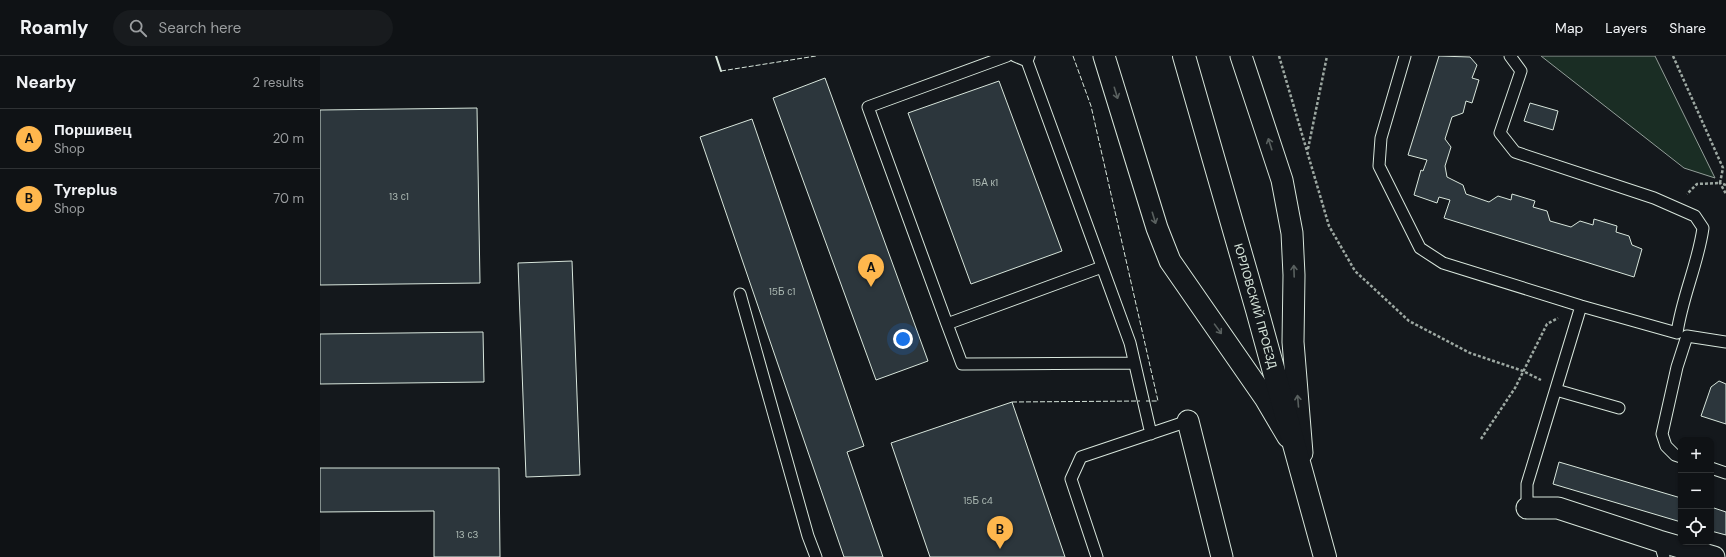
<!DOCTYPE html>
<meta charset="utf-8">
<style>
body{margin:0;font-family:"DM Sans",sans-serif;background:#181b1e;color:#f1f3f6}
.controls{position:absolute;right:12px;bottom:12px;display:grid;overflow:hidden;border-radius:8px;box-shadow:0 1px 3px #0004}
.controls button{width:36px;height:36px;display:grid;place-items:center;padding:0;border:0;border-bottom:1px solid #2f3234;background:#0f1215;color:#f1f3f6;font:20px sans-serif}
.you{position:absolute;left:583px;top:283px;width:14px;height:14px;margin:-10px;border:3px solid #fff;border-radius:50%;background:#1a73e8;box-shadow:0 0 0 6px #1a73e833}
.badge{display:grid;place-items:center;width:26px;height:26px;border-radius:50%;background:#ffb74d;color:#111;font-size:13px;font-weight:700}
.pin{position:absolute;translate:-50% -33px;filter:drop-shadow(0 1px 2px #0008)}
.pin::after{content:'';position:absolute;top:21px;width:14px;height:12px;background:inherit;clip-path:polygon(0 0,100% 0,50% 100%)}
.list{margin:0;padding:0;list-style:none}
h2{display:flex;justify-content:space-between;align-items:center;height:52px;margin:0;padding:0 16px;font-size:17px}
h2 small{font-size:13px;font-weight:400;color:#9b9ea0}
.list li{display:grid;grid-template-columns:26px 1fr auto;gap:12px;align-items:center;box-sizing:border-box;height:60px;padding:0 16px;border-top:1px solid #2f3234}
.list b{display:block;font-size:15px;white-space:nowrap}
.list p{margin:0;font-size:13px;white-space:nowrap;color:#9b9ea0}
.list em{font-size:13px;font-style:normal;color:#9b9ea0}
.icon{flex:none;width:22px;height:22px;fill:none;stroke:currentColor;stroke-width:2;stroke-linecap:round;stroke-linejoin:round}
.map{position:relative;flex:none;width:1406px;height:501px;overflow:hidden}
header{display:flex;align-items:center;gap:24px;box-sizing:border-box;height:56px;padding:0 20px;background:#0f1215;border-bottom:1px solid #2f3234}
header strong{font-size:19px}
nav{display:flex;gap:22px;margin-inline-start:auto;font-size:14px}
.search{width:280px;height:36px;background:#181b1e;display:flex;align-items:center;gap:10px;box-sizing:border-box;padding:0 14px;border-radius:22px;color:#9b9ea0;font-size:15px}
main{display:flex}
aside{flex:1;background:#0f1215}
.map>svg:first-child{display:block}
.green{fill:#1a2d24;stroke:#939e99}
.building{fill:#2c363c;stroke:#d8e6dc}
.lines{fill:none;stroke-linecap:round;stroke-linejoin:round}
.service-casing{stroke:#d8e6dc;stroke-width:13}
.minor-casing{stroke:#d8e6dc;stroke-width:23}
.secondary-casing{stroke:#d8e6dc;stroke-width:24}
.path{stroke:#9da8a2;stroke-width:2.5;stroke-dasharray:3 2;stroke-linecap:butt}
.service{stroke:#14181c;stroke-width:11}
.minor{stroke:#14181c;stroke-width:21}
.secondary{stroke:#14181c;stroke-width:22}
.fence{stroke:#d8e6dc;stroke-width:1;stroke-dasharray:5 2;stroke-linecap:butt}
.wall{stroke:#d8e6dc;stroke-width:2}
.oneway{stroke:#59605f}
.labels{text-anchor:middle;stroke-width:3;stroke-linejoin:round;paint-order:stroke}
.number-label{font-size:10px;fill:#adbab4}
.street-label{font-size:12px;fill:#d8e6dc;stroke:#14181c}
</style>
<header>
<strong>Roamly</strong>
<div class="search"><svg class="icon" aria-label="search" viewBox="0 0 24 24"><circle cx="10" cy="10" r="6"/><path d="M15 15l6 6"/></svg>Search here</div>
<nav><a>Map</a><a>Layers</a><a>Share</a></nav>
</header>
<main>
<aside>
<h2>Nearby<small>2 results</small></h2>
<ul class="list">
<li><span class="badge">A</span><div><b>Поршивец</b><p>Shop</p></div><em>20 m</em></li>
<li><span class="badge">B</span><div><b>Tyreplus</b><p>Shop</p></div><em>70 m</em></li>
</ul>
</aside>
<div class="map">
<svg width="1406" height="501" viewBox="0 0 1406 501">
<rect width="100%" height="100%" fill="#14181c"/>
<path class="green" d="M1221,0h114l60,122 -31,-10z"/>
<path class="building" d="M1119,0l31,1 7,8 -5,13 7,2 -7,23 -6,-2 -3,12 -11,4 -7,22 6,8 -6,19 2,11 16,8 3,9 23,8 9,-6 13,4 1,-6 23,7 -2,6 14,4 3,10 21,6 9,-6 13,4 1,-6 23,7 -1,6 13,4 3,9 10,4 -8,28 -190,-59 6,-18 -11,-3 -2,6 -23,-8 7,-25 2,1 4,-11 -19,-5z
M505,22l103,283 -52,19 -103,-282z
M679,25l63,170 -91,33 -63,-171z
M1210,47l28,8 -5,19 -29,-9z
M157,52l3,175 -160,2v-175z
M432,63l112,327 -17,6 36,105h-39l-144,-420z
M252,205l8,214 -54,2 -8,-214z
M163,276l1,50 -164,2v-50z
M1399,325l7,3v40l-25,-8 10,-29z
M692,346l53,155h-135l-39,-114z
M1239,406l122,36v24l-128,-38z
M0,412h179l1,89h-66v-46l-114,1z
M1391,451l15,5v23l-15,-4z"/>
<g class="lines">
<g class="service-casing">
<path id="service" d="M687,0l-139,51 79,217 155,-57
M695,0l12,5
M709,0l-2,5 103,282 21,91
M1085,0l-24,82 -2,28 41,82 23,15 138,43 96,27c5,-36 21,-69 26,-105l-8,-12 -41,-18 -139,-46 -15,-19 21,-62 -11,-15
M420,238l68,242 8,21
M627,268l15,40 172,-1
M1236,334l63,18
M1361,401l-6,-2 -9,-9 -4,-12 15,-67 10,-31 39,6
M1391,412l15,5
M1207,452v-24l54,-178
M1339,485l5,16
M777,501l-26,-78 10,-22 107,-36"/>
</g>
<g class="minor-casing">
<path id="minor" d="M784,0l53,172 13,33 95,137 23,39
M921,0l41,124 10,53 2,42 -1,67 9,111
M868,365l34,136
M1207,452h31l101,33 55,16"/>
</g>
<g class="secondary-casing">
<g id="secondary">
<path id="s1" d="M864,0l73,254 68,247"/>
</g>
</g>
<path class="path" d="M959,0l50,170 26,45 54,50 61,32 53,18 18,9
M1353,0l50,112 -3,15 -23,1 -10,10
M988,93l19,-93
M1406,129l-6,-2 6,11
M1161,383l34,-51 32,-64 11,-6"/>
<use href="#service" class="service"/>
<use href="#minor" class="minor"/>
<use href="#secondary" class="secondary"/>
<path class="fence" d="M753,0l18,50 67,295h-12
M401,15l95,-15
M692,346l128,-1"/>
<path class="wall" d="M396,0l5,15"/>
</g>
<defs><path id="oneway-shaft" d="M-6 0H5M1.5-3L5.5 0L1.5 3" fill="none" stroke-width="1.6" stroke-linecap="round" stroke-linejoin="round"/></defs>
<g class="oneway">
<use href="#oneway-shaft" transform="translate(796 37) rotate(73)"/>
<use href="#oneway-shaft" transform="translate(950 88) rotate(-108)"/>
<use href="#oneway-shaft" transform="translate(834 162) rotate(73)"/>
<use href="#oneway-shaft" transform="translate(974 215) rotate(-92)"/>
<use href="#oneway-shaft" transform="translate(898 273) rotate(54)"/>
<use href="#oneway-shaft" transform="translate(978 345) rotate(-95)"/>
</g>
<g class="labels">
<g class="number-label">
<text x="665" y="130">15А к1</text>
<text x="79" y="144">13 с1</text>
<text x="462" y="239">15Б с1</text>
<text x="658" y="448">15Б с4</text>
<text x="147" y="482">13 с3</text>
</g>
<g class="street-label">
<text dy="4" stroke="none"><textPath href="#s1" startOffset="260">ЮРЛОВСКИЙ ПРОЕЗД</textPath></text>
</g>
</g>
</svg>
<div class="controls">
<button>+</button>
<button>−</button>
<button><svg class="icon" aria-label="locate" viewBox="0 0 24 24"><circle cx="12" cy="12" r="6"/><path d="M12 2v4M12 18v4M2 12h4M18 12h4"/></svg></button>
</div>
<div class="you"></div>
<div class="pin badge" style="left:551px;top:231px">A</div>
<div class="pin badge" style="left:680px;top:493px">B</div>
</div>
</main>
